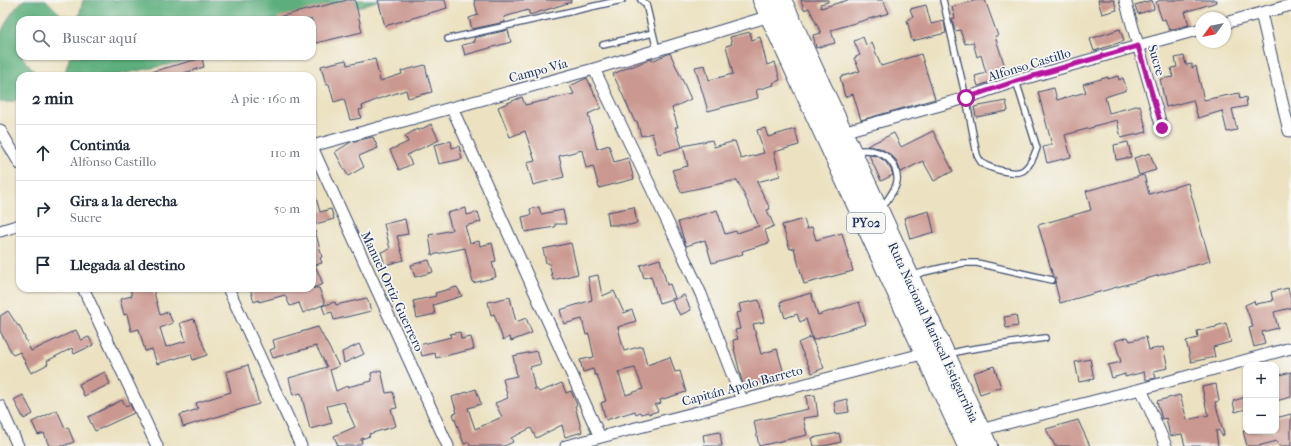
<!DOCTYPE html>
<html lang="es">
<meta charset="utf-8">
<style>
body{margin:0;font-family:"IM FELL French Canon",serif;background:#f6f6f7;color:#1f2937}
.controls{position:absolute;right:12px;bottom:12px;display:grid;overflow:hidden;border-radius:8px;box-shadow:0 1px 3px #0004}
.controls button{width:36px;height:36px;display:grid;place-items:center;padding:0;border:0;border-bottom:1px solid #e0e1e3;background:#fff;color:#1f2937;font:20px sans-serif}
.compass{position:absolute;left:1195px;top:12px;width:36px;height:36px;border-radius:50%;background:#fff;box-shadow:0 1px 3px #0004;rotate:237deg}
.stop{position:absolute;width:12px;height:12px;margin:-9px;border:3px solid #b5179e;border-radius:50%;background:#fff}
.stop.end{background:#b5179e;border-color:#fff;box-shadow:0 1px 4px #0008}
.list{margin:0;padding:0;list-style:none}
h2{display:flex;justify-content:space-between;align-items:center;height:52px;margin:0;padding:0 16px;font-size:17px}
h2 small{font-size:13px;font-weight:400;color:#747a83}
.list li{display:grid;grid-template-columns:26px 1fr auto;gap:12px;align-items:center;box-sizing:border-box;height:56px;padding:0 16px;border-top:1px solid #e0e1e3}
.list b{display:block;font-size:15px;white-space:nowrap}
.list p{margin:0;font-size:13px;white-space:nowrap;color:#747a83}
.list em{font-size:13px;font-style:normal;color:#747a83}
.icon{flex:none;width:22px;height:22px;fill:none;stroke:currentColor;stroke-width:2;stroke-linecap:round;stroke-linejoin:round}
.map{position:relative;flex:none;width:1291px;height:446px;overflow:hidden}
.search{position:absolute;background:#fff;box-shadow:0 1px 3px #0004;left:16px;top:16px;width:300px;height:44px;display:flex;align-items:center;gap:10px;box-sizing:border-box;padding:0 14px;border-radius:12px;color:#747a83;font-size:15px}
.panel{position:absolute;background:#fff;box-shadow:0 1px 3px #0004;left:16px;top:72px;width:300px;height:220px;border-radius:12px}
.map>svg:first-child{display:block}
.forest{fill:#5cae7c;stroke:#3c6e6d}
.building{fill:#ca9890;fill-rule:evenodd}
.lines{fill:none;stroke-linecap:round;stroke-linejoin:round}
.lane-casing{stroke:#3a4a6d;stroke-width:8}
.street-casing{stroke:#3a4a6d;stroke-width:13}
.highway-casing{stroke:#3a4a6d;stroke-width:22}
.lane{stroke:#fff;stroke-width:5.5}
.street{stroke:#fff;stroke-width:11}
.highway{stroke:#fff;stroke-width:20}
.route{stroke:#b5179e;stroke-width:5}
.labels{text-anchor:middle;stroke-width:3.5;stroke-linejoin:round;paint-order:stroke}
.shield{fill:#f6f6f2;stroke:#5d6b8a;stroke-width:1}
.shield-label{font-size:12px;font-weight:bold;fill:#1b2f5e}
.street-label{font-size:13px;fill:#1b2f5e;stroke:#f6f6f2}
</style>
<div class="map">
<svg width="1291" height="446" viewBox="0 0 1291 446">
<rect width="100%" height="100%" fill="#f6f6f2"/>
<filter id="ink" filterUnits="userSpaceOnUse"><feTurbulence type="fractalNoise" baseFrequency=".025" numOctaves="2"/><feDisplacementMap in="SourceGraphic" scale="8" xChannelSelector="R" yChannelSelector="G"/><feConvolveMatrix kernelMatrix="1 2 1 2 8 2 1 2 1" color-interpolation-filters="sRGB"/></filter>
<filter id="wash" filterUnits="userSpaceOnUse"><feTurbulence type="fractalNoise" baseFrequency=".012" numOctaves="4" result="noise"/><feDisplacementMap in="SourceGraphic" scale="16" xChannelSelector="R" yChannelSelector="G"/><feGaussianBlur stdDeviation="0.9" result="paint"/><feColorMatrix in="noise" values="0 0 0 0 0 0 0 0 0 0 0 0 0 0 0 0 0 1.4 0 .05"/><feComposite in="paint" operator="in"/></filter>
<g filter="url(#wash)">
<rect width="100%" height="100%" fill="#ece2c1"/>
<path class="forest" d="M24,0h22l15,15v5h-41v36h2c4,8 11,10 14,20h-16v22l-9,4h-11v-66c5,-14 13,-27 24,-36z
M83,0h296l-67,23v-3h-234z
M70,56h142l-100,20h-48z"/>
<g id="blocks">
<path class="building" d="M347,0h8l7,32 -50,12v-24h-34v-3z
M378,0h67l2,8 -62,18z
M474,0h97v2l-41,13 -2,-5 -24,7 1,5 -33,7 -3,-11 9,-3z
M801,0h27v2l-8,2 1,4 27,-8h35l6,13 -58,17 4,13 -19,5 -3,-13 8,-2 -12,-25 -5,2z
M977,0h8l13,36h-3l13,40 -30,10 -3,-10 11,-3 -5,-18 -4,2 -4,-15 -8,2 -5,-14 -5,1 -3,-12 3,-1 -3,-11z
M1098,0h16l3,10 -15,4z
M1152,0l2,9 -16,5 -3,-9z
M1161,0h56v2l-32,10 4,13 -20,5 -4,-11 -3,1 -6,-18z
M926,5l5,19 13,-3 2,12 -34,8 -5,-21 6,-3 -3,-8z
M1120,29l4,12 -30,10 -4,-12z
M508,30l3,12 -46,13 -3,-10 13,-3 -1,-4z
M750,32l2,8 8,-3 7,28 8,-3 5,18 -7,3 1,2 -18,5 2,8 -50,13 -13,-44 10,-2 4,15 24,-6 -7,-28 6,-2 -2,-7z
M863,37l3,8 6,-2 9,23 40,-12 14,45 -74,21 -8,-26 -8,3 -5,-20 20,-6 -6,-13 6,-3 -6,-14z
M670,53l21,46 -19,9 6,19h-3l7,20 -24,7 -6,-21 -11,3 -4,-15 -2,1 -22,-48 18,-8v1l20,-8 1,2z
M1184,56l2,9 6,-1v4l4,-2 8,34 35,-7 1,6 6,-2 1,9 -15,3 5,21 -10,2 -5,-21 -24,7 -5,-18 -27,7 -6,-28 13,-2 -2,-9 6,-1 -2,-9z
M202,58l2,9 -20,6 1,3h-38v-3z
M375,59l5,22 22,-7 -1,-3 24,-6 7,27 -24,6 -2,-8 -28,9 -16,7 1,3 -4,1 2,8 -11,2 -6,-21 -10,3 -5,-18 -3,1 -5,-19 25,-6 1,5z
M1118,76l1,4 4,-2 4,12 -22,7 4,16 31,-8 7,27 -26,6 -4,-18 -23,6v1l-29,8 6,22 -24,6 -4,-16 9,-2 -14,-53 16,-4 3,12 29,-8 -3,-8 25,-7v2z
M587,78l14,30 -13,6 9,35 12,-4 5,17 14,-4 6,21 -35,9 -6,-22 -7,2 -4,-18 -23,6 5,21 -31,8 -6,-22 8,-2 -10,-30 -15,6 -12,-30 24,-10 3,8 49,-11 -4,-8z
M1006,101l2,10 -32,6 -2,-10z
M431,124l8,16 -32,15 5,9 -13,6 -9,-20 18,-8 -3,-6 12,-7 1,2z
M765,128l3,9 27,-8 4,16 -25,7 6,24 -23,6 13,27 -3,1 7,16 -9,4 4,13 -27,8 1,3 -31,9 -7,-23 -19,6 -8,-24 39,-12 8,24 11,-3 1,2 22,-7 -22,-46 -56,12 -9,-22 16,-4 -5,-20 29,-6 2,7 21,-6 6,18 23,-6 -7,-23z
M933,131l20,40 -19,10 -11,-20 -22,11 -5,-12 -5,-5 -11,-7 -13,-2 27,-13 7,14z
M373,137l5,11 -19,8 5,11 -16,9 -13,-24 16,-10z
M451,141l1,7 7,-2 3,13 -23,5 -5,-19z
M1128,142l3,15 -15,3 -2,-15z
M1150,153l6,17 -17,5 -5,-17z
M869,155l8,1 8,5 6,9 2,5 -12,6z
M1144,175l5,19 39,-11 22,78 -150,42 -5,-20 1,-4 -3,-3 -15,-51 53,-15 -5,-19z
M315,194l5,18 11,-3 3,10 -22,6v-30z
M539,207l2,7 22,-4 3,14h-11v3l-30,5 -3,-15 9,-2 -1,-6z
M634,207l3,16 -7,2h-21l-2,-13z
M466,208l1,7 11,-3 3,10 -16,4 5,17 9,-2 1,5 12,-3 4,18 -4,1 4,15 -23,6 -8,-35 -33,7 -3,-20 23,-5 -5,-17z
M929,211l5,21 -24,7 -6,-21z
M405,219l3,15 -11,2 7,24 -19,5 -4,-13 9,-3 -6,-25z
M804,219l3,10 5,-2 4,13 26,-7 11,38 -49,13 -10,-36 -4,1 -8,-24z
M312,230h3l7,27 -2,1 2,5 -7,2 8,19 -10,4h6l6,16 -22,9 -4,-10 -9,3 -5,-11 -26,7v-2l-5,2 -4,-14h62z
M571,243l7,31 -25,6 -4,-17h-3l-3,-14z
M660,259l7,26 3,-1 5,14 -16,5 -8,-27 -7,2 -4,-13z
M429,260l4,12 -18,5 -4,-12z
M598,275l4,21 12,-5 10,22 8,-3 4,11 -18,6 6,24 18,-5 5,19 23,-8 5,15 5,-1 6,21 -26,8 1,3 -6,2 3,6 -9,3 -1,-2 -7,2 -1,-2 -4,2 -1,-3 -29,9 -5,-17 5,-2 -9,-26h-2l-2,-6 -10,3 -3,-12 14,-3 -5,-23 -3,1 -4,-16 -18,5 -4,-14 32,-10 -4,-23zM635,368l8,21 -17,6 -8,-23z
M457,287l5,9 -29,9 2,9 -18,4 -4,-17 23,-5 -1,-3z
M130,288h23l7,27 8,-3 5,11 -13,5 6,19 20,-6 -6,-18 14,-4 13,36 -14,5 -2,-6 -34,10 -5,-15 -7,2 -6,-22 -8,2 -4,-17 -3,1 -4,-16 12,-3z
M1288,288l3,13v7l-17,4 4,16 -16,4 3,12 -11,3 -5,-19 4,-1 -8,-22 9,-4 1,3 18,-3 -2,-9z
M811,293l7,22 41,-13 7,22 -53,16 -7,-21 -6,3 -3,-8 -12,4 -5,-16z
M684,295l7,15 -11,5 -8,-14z
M510,297l6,25 10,-4 6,15 -21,8 -1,-4 -7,3 -9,-26 -3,1 -3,-13z
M367,298l4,13 -37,9 -2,-8 -7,2 -3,-8 13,-4 1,3z
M759,300l5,22 -11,2 8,30 16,-5 8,28 -41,10 -3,-10 -7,-28h1l-2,-9 5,-1 -3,-9 5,-1 -4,-16 5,-1 -2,-8z
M8,311l10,15 1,-1 12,26 45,-21 5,10 8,-3 4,8 -19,9 -2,-6 -25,13 1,3 -17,9 -11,-21 -7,3 -13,-24v-15z
M1016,315l2,11 -12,2 -2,-11z
M1226,323l5,19 -18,5 2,10 -24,5 -5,-21 12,-3 -1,-7 19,-4v-1z
M318,327l21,39 -9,4 6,21 11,-5v1l25,-6 -1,-8 10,-3 5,23 7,-1 4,16 -6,1 5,17 -27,8 1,2 -9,3 1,4 -6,3h-18l-4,-10 21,-9 -11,-25 -17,4 5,17 -22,6 -9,-36 -8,2 -4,-17 38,-11 -11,-21 -43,12 -3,-8 5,-2 -2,-8z
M460,332l1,7 10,-2 3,12 -38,9 -1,-5 -13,3 -3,-11 32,-8 -1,-3z
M811,337l13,31 -12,5 -14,-30z
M1128,337l2,4 16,-4 3,13 14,-3 5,21 -14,3 2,7 -10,2 -2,-8 -19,5v-3l-13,4 -4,-13 13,-3 -6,-21z
M359,344l5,10 -20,9 -2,-11z
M537,351l4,13 -11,3 5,23 2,-1 2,3 23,-9 4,10 5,-2 6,14 -2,1 7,26 -17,5 -3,-12 -26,13 -5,-10 -20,10 2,4 -9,4h-34l-1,-4 -5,2 -11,-30 4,-1 -5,-16 24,-8 5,15 -13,4 7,21 27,-12 -7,-14 13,-5 -5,-19 14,-3 -4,-20z
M1090,359l4,20 -15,3 -4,-20z
M248,365l11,39 -76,23 -3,-12 18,-6 -2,-6 35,-11 -5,-20z
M994,366l7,21 -21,7 -7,-21z
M105,372l5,12 -26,12 -5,-12z
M1291,372v25l-15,4v-25z
M1216,384l3,17 -4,1 9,33 -2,1 -3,-6 -3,1 2,15h-33l-3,-12 -12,2 -4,-18 -4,1 -5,-18 23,-6 7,25 22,-5 -2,-3 -5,-25z
M23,395l10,19 -9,5 -10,-19z
M815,395l3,21 -15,2 4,17 -48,11 -5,-25 54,-12 -2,-13z
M1246,397v12l-11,3 -2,-11z
M847,399l2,13 -13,2 -2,-12z
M122,400l4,6 4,-2 4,9 -39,18 -7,-14z
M57,410l8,18 3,-1 6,15 -11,4h-14l-5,-13 -6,2 -6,-13z
M1291,414v32h-12l-2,-5 -19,5h-11l-4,-15h33v-13z
M1078,420l12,26h-35l-9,-17z
M720,432l2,14h-17l-2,-11z
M839,433l2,9 -17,4h-10l-2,-8z"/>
</g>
</g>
<g filter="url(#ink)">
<use href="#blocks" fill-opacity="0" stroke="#3a4a6d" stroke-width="1"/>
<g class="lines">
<g class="lane-casing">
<path id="lane" d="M641,0l5,4 11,46
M943,0l23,98 11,57c1,2 3,6 5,8 8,6 34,13 42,7 7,-6 10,-14 13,-22l-21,-67
M448,39l174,-39
M603,45l50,-12
M855,151c16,-3 33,1 40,17 1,4 3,8 2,13 -1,10 -11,18 -14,27
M911,276l13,-4 39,-9h14l75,17
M948,354l17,-4 80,-12"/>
</g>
<g class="street-casing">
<path id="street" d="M1125,0l37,128
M1261,13l28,118
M1225,23l66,-18
M594,69l76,158 31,67 41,106
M452,108l148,329
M0,130l20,34
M842,132l124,-34 50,-17 122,-35 63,-17
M312,146l282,-77 176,-53
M312,147l136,299
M0,231l20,-6
M83,288l74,158
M228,288l73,158
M1141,389l25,57
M0,406l18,40
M980,430l161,-41 150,-41
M566,446l360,-93"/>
</g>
<g class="highway-casing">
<path id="highway" d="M763,0l205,446
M781,0l206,446"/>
</g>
<use href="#lane" class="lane"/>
<use href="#street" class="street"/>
<use href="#highway" class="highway"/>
</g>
</g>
<g class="lines" filter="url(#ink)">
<path class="route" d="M966,98l50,-17 122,-35 24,82"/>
</g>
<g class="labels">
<rect class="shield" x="847" y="213" width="38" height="20" rx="3"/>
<g class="shield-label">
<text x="866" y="227">PY02</text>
</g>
<g class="street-label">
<text transform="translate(1157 60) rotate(74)" y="5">Sucre</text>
<text transform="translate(1029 64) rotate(-17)" y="5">Alfonso Castillo</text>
<text transform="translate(538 70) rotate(-15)" y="5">Campo Vía</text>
<text transform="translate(393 291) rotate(65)" y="5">Manuel Ortiz Guerrero</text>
<text transform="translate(934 332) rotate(65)" y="5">Ruta Nacional Mariscal Estigarribia</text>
<text transform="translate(742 385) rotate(-15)" y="5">Capitán Apolo Barreto</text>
</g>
</g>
</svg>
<div class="controls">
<button>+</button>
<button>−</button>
</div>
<svg class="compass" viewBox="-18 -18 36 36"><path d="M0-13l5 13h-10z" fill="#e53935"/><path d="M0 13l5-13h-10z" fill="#747a83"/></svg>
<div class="stop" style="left:966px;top:98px"></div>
<div class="stop end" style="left:1162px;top:128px"></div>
<div class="search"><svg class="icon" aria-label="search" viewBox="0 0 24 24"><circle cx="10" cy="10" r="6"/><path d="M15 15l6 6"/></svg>Buscar aquí</div>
<section class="panel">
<h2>2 min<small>A pie · 160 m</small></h2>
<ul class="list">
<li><svg class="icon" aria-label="ahead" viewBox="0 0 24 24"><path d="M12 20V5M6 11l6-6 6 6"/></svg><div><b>Continúa</b><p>Alfonso Castillo</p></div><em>110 m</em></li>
<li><svg class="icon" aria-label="right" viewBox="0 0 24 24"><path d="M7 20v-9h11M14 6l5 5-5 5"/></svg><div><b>Gira a la derecha</b><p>Sucre</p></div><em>50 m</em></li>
<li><svg class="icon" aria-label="arrive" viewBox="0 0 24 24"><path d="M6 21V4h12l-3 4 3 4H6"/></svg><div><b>Llegada al destino</b></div></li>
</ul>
</section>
</div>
